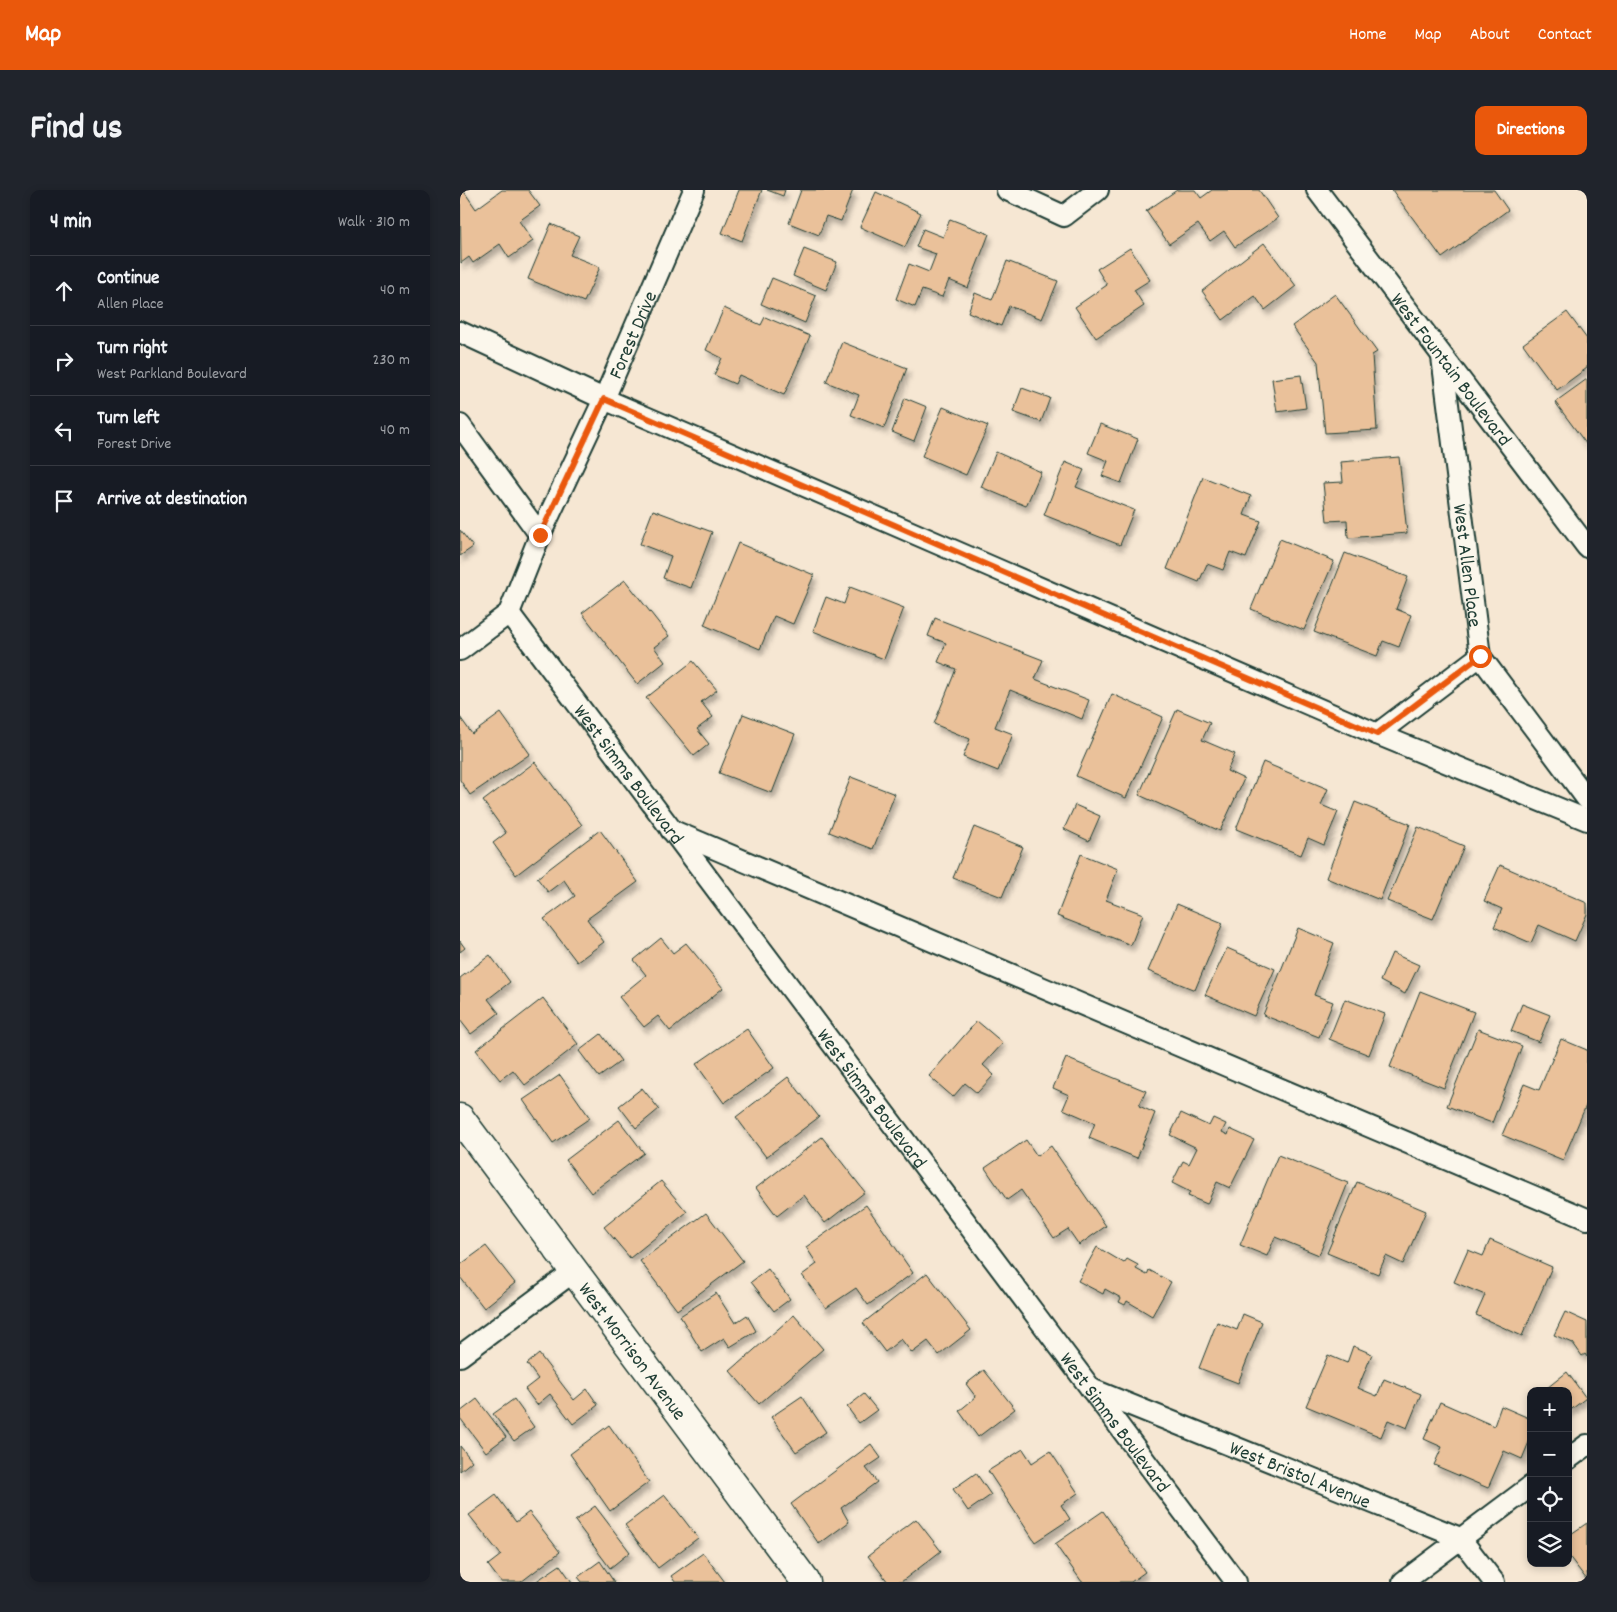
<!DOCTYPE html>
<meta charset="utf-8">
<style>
body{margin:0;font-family:Dekko,sans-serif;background:#20242c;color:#f1f3f6}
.controls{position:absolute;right:15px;bottom:15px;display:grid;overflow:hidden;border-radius:10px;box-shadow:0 2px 8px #0003}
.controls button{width:45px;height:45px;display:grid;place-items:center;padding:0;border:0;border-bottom:1px solid #363941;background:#171b24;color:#f1f3f6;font:25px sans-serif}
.stop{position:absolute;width:15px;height:15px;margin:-11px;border:4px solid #ea580c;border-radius:50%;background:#fff}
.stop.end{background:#ea580c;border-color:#fff;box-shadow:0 1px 5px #0008}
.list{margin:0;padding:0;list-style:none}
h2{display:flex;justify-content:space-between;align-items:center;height:65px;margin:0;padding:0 20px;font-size:21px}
h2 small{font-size:16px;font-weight:400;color:#9ea1a6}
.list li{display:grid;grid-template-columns:32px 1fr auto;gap:15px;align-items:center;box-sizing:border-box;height:70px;padding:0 20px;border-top:1px solid #363941}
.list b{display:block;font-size:19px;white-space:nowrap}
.list p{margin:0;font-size:16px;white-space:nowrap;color:#9ea1a6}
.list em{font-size:16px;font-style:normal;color:#9ea1a6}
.icon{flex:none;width:28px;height:28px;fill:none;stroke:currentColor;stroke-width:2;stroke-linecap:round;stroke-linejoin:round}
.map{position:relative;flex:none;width:1127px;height:1392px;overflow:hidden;border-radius:10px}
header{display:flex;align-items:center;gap:30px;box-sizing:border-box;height:70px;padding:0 25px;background:#ea580c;color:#fff}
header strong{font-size:24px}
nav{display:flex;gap:28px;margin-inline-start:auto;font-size:18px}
.intro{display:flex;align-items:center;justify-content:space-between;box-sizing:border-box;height:120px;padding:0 30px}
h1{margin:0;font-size:35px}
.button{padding:12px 22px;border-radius:10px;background:#ea580c;color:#fff;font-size:18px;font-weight:700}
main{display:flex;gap:30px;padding:0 30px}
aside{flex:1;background:#171b24;border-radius:10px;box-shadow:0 2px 8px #0003}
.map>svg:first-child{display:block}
.building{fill:#eac19a;stroke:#1f3d34;filter:url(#shadow)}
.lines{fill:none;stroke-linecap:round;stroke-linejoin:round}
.street-casing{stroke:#1f3d34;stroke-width:24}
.secondary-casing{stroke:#1f3d34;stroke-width:31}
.street{stroke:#fbf7ec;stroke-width:20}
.secondary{stroke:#fbf7ec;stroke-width:28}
.route{stroke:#ea580c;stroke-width:6}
.labels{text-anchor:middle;stroke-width:5;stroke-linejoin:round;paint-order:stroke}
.street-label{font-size:20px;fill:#1f3d34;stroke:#fbf7ec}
</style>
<header>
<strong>Map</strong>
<nav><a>Home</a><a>Map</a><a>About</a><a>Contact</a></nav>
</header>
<div class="intro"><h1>Find us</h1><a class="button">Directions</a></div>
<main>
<aside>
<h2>4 min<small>Walk · 310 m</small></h2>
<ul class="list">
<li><svg class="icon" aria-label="ahead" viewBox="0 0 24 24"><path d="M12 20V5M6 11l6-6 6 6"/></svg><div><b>Continue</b><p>Allen Place</p></div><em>40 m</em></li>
<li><svg class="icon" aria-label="right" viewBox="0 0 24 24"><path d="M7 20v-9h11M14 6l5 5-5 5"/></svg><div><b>Turn right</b><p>West Parkland Boulevard</p></div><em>230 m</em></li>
<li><svg class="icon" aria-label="left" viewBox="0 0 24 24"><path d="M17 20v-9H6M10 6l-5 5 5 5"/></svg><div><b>Turn left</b><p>Forest Drive</p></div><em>40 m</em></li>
<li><svg class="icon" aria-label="arrive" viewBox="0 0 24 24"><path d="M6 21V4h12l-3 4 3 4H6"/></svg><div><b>Arrive at destination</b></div></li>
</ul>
</aside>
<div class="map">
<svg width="1127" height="1392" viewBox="0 0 1127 1392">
<defs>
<filter id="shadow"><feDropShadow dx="3" dy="5.5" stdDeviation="2.5" flood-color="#0004"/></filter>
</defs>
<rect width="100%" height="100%" fill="#f6e7d3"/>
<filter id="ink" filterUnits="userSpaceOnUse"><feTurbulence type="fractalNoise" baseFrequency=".02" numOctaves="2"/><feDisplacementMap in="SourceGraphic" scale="10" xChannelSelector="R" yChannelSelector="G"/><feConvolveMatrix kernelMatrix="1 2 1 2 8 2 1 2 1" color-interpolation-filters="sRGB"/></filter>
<g filter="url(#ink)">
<path class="building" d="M0,0h3l13,19 26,-19h26l12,16 -21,15 14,20 -24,17 -9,-14 -27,19 -4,-6 -8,6z
M279,0h23l-20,51 -20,-8z
M307,0h18l-2,6z
M341,0h52l-12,31 -15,-5 -7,19 -30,-12z
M717,0h18l6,8 11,-8h47l19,28 -43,29 -11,-16 -14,10 -12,-17 -29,20 -23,-33z
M932,0h102l14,20 -66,48z
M416,2l45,21 -16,34 -45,-20z
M490,29l39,15 -21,54 -19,-8 -7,17 -20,-7 -7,17 -19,-8 13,-35 20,8 7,-18 -20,-7 7,-18 20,8z
M91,34l28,12 -9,19 30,12 -16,35 -56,-23z
M804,53l32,43 -31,24 -10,-14 -32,24 -21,-29z
M670,58l20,32 -16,10 10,16 -48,32 -21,-31 32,-22 -10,-16z
M344,59l33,13 -11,28 -33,-14z
M547,71l51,20 -16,38 -33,-13 -8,20 -33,-14 7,-19 17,7z
M312,88l44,18 -11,27 -44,-19z
M875,104l42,58 -5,3 5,75 -52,3 -7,-71 -26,-36z
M264,118l37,17 4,-8 45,19 -26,59 -45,-20 -4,9 -21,-9 8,-17 -16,-8z
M1107,122l20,27v29l-30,22 -34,-46z
M382,152l65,26 -23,60 -33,-13 8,-20 -33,-13z
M841,185l5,33 -29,4 -5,-33z
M1127,189v66l-32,-43z
M562,198l28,10 -9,24 -28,-10z
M445,208l22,9 -13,34 -22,-9z
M483,217l45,19 -22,49 -44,-19z
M640,234l38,15 -17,44 -19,-7 6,-15 -20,-8z
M536,262l45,20 -15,34 -45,-19z
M939,267l8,76 -59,5 -1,-18 -20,1 -4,-38 20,-1 -2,-20z
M605,272l19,8 -8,17 58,23 -14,35 -76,-30z
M743,287l48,19 -7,19 17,6 -15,37 -16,-6 -7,18 -16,-6 -8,18 -32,-13z
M193,320l59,22 -21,56 -28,-10 8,-22 -31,-12z
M0,340l13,17 -13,9z
M820,349l54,22 -30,69 -53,-21z
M278,353l76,32 -21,49 -19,-8 -14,33 -56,-24z
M885,363l63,24 -12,32 15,6 -12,32 -16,-6 -6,15 -63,-24z
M165,390l44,56 -15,11 11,15 -28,22 -55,-71z
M390,397l54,21 -20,51 -71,-28 13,-34 18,7z
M475,428l108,42 -8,19 54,21 -7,19 -72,-29 -15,37 18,7 -15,37 -35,-14 7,-18 -36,-15 22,-55 -18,-7 8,-19 -18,-7z
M233,471l24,29 -16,12 12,15 -16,12 12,15 -15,12 -48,-58z
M652,504l51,23 -37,81 -50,-22z
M717,519l33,14 -8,17 33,14 -8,17 17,8 -24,52 -81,-36z
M41,523l29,41 -60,41 -10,-15v-63l12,17z
M283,524l52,20 -23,59 -53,-20z
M75,572l47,63 -66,50 -23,-32 13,-10 -23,-32z
M803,572l65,27 -7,16 17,7 -14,33 -16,-7 -7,17 -65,-26z
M391,587l44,17 -22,55 -44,-17z
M895,612l55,22 -30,76 -54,-22z
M615,615l25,11 -11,25 -25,-12z
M514,637l49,20 -21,50 -49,-19z
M958,637l46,19 -31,73 -46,-18z
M140,640l38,52 -51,37 17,23 -27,20 -33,-43 31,-23 -11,-16 -16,12 -11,-14z
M621,664l37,15 -12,31 37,14 -12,31 -74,-29z
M1040,675l87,38v11l-12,27 -36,-16 -8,18 -37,-16 8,-18 -18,-8z
M717,714l46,19 -28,67 -47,-19z
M838,738l36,15 -20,52 19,7 -14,35 -56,-22z
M201,748l12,15 13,-10 37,45 -53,43 -12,-15 -14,11 -25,-30 27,-22 -12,-15z
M0,751l5,7 -5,4z
M767,758l48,21 -21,47 -49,-21z
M932,763l27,12 -14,29 -25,-13z
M30,765l20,27 -22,17 11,14 -28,21 -11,-14v-42z
M960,801l54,21 -30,76 -54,-21z
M83,808l35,46 -53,41 -12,-15 -13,10 -24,-30z
M885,809l40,15 -16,41 -40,-16z
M1062,814l28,11 -11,27 -28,-11z
M517,831l26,22 -20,22 11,10 -17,18 -12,-10 -12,14 -24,-21z
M287,839l27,39 -50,35 -28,-39z
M1018,839l44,17 -30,77 -45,-17z
M141,844l20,27 -22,16 -20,-26z
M1101,849l26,11v53l-24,57 -61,-25 22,-51 15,6z
M606,868l80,33 -7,15 16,7 -18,45 -48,-20 6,-15 -32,-14 6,-14 -16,-7z
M100,885l30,43 -37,25 -30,-43z
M328,887l31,40 -53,40 -30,-40z
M182,898l17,21 -23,19 -17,-22z
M721,923l28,13 4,-8 13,6 -4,8 6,3 2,-6 24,11 -24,48 -13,-6 -10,22 -19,-8 2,-4 -18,-9 11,-22 6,3 8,-16 -27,-13z
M159,930l25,33 -53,40 -25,-33z
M362,947l43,55 -40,31 -21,-28 -27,21 -21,-28z
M566,950l11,16 14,-10 55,80 -27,19 -11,-16 -14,9 -33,-48 -14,10 -22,-32z
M818,965l70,28 -29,72 -44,-18 -8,19 -27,-11z
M201,991l26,31 -57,46 -26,-31z
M897,992l69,29 -23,53 -17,-8 -8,18 -51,-21z
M406,1015l47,68 -45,32 -12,-17 -30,20 -24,-33 15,-11 -11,-17z
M246,1023l37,48 -66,49 -37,-49z
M1030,1050l62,27 -30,69 -46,-21 9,-20 -31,-13 14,-32 15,6z
M26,1056l29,37 -31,25 -24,-31v-12z
M637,1057l27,16 3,-4 11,6 -2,4 11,6 2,-5 22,12 -19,34 -25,-15 -2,4 -6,-3 2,-4 -16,-9 -2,5 -25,-13z
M308,1079l22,30 -16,12 -23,-29z
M467,1083l44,57 -32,25 -11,-14 -16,12 -11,-14 -16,13 -22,-29z
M256,1103l19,30 12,-8 9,16 -26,16 -6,-9 -22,14 -22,-36z
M1105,1122l22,10v35l-2,-3 -3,2 -9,-13 -19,-8z
M783,1124l19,8 -24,61 -39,-15 18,-46 20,8z
M334,1125l29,34 -64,55 -29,-33z
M893,1156l19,8 -14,34 19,8 7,-17 37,15 -14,34 -19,-8 -7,17 -75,-31 22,-51 19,8z
M79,1164l35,46 13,-11 11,16 -25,19 -23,-30 -13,11 -12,-16 13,-10 -11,-15z
M524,1180l31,39 -37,28 -19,-26 17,-14 -10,-13z
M1107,1182l19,26 -18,14v-21h-19l-2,-3z
M404,1204l13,16 -18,13 -12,-16z
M342,1206l24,36 -30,20 -25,-35z
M17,1209l29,38 -20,15 -26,-34v-6z
M54,1209l20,28 -20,14 -21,-27z
M980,1212l54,24 7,-20 30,13v18l-9,22 -18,-8 -16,37 -54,-23 8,-18 -18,-8z
M149,1235l40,57 -39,29 -40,-57z
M411,1254l10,14 -15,10 11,14 -36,26 8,14 -30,22 -28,-40z
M0,1256l12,15 -12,10z
M563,1259l9,14 18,-12 28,42 -17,12 9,14 -35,23 -47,-71z
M516,1283l15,22 -23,16 -15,-22z
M36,1305l20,27 13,-10 31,40 -39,30h-20l-13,-17 13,-10 -32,-40z
M205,1305l33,43 -40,30 -33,-43z
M135,1316l35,46 -20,16 -35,-47z
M643,1321l42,61 -14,10h-49l-27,-38z
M456,1329l25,32 -40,31h-13l-20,-26z
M1127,1333v57l-19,-25v-19z
M243,1363l22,29h-50l-4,-6z
M140,1371l14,21h-32l-4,-5z
M100,1375l12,17h-37z"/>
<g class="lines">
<g class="street-casing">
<g id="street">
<path d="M547,0l57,26 34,-26"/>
<path id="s1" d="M857,0l270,357"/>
<path d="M0,142l144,67 773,335 210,86"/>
<path id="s2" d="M982,167l38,299 107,143"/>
<path d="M0,235l80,110"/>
<path id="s3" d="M49,423l727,969"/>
<path id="s4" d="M0,460l49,-37 31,-78 64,-136 90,-209"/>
<path d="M917,544l103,-78"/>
<path d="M211,640l916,389"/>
<path d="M0,1166l113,-84"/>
<path id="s5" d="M631,1199l369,149 34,44"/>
<path d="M1108,1269l19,-14"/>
<path d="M943,1392l128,-96"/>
</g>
</g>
<g class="secondary-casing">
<g id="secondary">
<path id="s6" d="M0,928l346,464"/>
</g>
</g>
<use href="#street" class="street"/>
<use href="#secondary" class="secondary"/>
</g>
</g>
<g class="lines" filter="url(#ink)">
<path class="route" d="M80,345l64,-136 773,335 103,-78"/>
</g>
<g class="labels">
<g class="street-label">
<text dy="7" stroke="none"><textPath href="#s4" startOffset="366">Forest Drive</textPath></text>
<text dy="7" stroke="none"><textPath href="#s1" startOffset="224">West Fountain Boulevard</textPath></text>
<text dy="7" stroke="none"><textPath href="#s2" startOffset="210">West Allen Place</textPath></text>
<text dy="7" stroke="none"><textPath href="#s3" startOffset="201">West Simms Boulevard</textPath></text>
<text dy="7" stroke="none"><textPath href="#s3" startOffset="606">West Simms Boulevard</textPath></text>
<text dy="7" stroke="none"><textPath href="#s6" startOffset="290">West Morrison Avenue</textPath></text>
<text dy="7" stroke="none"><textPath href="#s3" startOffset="1011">West Simms Boulevard</textPath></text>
<text dy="7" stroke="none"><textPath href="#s5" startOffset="226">West Bristol Avenue</textPath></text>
</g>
</g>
</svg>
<div class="controls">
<button>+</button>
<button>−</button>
<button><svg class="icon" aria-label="locate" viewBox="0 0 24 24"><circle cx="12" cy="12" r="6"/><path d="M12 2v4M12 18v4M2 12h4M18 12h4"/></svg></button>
<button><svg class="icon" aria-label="layers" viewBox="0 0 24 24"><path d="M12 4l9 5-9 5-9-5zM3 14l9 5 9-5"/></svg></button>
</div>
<div class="stop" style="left:1020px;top:466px"></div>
<div class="stop end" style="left:80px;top:345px"></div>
</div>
</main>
